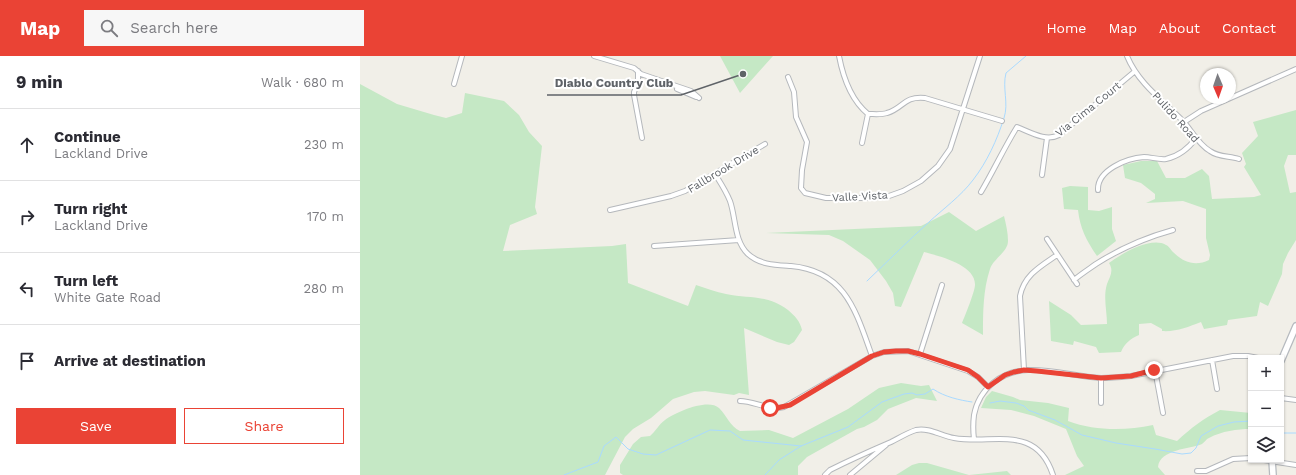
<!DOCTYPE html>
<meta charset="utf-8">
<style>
body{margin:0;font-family:"Work Sans",sans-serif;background:#f7f7f7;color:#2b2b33}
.controls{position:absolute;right:12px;bottom:12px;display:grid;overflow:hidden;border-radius:0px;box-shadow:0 1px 3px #0004}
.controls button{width:36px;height:36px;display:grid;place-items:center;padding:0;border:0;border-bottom:1px solid #e1e1e2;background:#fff;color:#2b2b33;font:20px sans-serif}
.compass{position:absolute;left:840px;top:12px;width:36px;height:36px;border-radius:50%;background:#fff;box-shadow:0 1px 3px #0004;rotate:178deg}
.stop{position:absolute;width:12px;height:12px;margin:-9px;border:3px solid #ea4335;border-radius:50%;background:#fff}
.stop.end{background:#ea4335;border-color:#fff;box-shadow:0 1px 4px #0008}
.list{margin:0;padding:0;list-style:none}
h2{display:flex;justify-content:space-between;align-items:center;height:52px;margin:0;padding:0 16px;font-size:17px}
h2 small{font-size:13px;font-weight:400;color:#7c7c81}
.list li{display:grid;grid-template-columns:26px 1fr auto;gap:12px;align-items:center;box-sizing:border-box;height:72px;padding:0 16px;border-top:1px solid #e1e1e2}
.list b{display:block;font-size:15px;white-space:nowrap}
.list p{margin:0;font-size:13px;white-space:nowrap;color:#7c7c81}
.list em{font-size:13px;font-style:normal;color:#7c7c81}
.actions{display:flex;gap:8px;padding:12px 16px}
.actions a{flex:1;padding:9px 0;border:1px solid #ea4335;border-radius:0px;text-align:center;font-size:14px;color:#ea4335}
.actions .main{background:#ea4335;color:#fff}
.icon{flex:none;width:22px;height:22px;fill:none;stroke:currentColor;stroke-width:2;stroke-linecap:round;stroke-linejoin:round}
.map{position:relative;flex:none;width:936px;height:419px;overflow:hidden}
header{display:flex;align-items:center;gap:24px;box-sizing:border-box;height:56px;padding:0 20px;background:#ea4335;color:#fff}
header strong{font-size:19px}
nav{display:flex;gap:22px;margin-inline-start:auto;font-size:14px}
.search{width:280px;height:36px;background:#f7f7f7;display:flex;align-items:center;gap:10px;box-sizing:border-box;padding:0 14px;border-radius:0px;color:#7c7c81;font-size:15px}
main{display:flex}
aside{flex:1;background:#fff}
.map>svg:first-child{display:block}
.green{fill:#c5e8c5}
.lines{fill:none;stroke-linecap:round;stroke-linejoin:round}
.stream{stroke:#aadaff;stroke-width:1}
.street-casing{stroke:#b5b8bc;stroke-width:6}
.secondary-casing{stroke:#b6babf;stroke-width:8}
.street{stroke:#fff;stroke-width:4}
.secondary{stroke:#fff;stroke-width:5.5}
.route{stroke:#ea4335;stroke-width:5}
.labels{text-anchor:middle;stroke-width:4;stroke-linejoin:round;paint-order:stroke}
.street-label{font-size:11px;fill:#5f6368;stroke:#fff}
.leader{fill:none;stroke:#5f6368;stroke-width:1.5}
.callout-dot{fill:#5f6368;stroke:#fff;stroke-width:1.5}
.callout-label{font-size:12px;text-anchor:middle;font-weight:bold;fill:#5f6368;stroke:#fff;stroke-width:4;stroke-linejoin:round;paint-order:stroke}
</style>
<header>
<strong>Map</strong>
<div class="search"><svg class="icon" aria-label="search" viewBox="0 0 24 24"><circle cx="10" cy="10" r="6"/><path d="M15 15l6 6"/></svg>Search here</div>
<nav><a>Home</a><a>Map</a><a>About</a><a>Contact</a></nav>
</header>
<main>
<aside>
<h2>9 min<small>Walk · 680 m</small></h2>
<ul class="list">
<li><svg class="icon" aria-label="ahead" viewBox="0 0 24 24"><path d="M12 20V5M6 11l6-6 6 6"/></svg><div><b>Continue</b><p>Lackland Drive</p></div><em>230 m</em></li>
<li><svg class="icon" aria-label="right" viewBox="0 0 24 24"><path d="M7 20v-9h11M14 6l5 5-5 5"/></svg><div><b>Turn right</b><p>Lackland Drive</p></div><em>170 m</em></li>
<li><svg class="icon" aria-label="left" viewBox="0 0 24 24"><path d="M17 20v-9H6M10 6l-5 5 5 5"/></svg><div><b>Turn left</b><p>White Gate Road</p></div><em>280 m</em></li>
<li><svg class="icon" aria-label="arrive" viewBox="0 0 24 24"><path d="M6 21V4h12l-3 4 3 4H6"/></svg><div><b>Arrive at destination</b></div></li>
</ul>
<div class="actions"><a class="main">Save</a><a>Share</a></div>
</aside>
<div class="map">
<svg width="936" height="419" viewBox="0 0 936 419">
<rect width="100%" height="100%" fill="#f1efe8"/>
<path class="green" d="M360,0h53l-33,37z
M0,28l37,20 37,11 12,3 16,-5 3,-20 39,8 15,14 10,17 13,14 -7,61 2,7 -27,11 -7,26 109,-5 14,-2 2,39 60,23 8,-21c10,3 20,7 30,9 24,5 40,0 62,16 7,6 12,11 14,20l-8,12 -5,3 -12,-3 -33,-14 5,67 -10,-2 -5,2 -29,-4 -11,1 -21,7 -22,19 -18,11 -8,8 -20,38h-245z
M936,54v45h-8l-4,11 6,27 6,-1v48l-8,13 -5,11 -1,10 -14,32 -8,-4 -3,14 -29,4 -1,5 -23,4 -3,-7c-13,5 -25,10 -39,9v-2l-11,-6 -12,1v11c-9,4 -14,8 -18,17l-22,1 -3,-6 -22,-6 -1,4 -22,-4 -2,-40 22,14 10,10 26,-1c0,-13 -4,-27 0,-40 3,-8 7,-13 2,-21 12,-9 42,-27 57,-18 3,1 5,5 7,7 10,10 22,15 36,8l1,-5 -4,-17v-29l-23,-8 -37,2 9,-4v-5l-14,-11 -16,-5 -2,-13 18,-4h16l9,17h19l17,-9 7,7 3,23 42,-2 7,-2 -17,-28 2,-3 -4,-11 16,-17 -5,-14z
M710,130l18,1v23l11,1 13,-4v22l4,12 -19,15c-11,-16 -17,-28 -19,-46l-14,-1 -2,-21z
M589,156l27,19 28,-15c2,8 4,17 4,25 0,11 -15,18 -18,28 -7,21 -7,44 -7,66l-21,-12c3,-7 13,-32 13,-38 1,-20 -36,-29 -51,-33l-23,55 -6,-1 -2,-13 -7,-12 -16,-21 -27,-19 -14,-6 -63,-2 155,-7z
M541,327l20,3 8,-1 8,16 -21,-3 -28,11 -11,11 -13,7 -7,2 -50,28 -9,9v9h-175l-3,-2v-8l13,-21 8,-7 9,-1c6,-5 9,-12 15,-16 11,-8 43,-22 54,-12 8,8 11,18 21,23l29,-1 24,8 55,-29 31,-21z
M632,335l21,6 7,3 28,3 21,5 -1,13c27,10 57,10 85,4l3,10 21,6c14,-13 26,-22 43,-31l31,3v16c-14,0 -29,2 -42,9 -3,1 -4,4 -7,6 -12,5 -42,5 -44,23l7,8h-100l19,-9 -7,-10 -11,-27 -32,-13 -23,-6 -30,-2 5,-11z
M559,407h8l42,12 38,-4 4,4h-115l16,-10z"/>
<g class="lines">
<path class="stream" d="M507,225c21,-20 41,-40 62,-59 14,-13 32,-26 44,-42 14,-18 24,-40 31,-62 5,-15 -2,-30 2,-45l20,-17
M630,347l10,-2 16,2 8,3 4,4 27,10 27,15 34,8 39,6 27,5 9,-1 5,-5 5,-12 17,-10 16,-4 17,-1
M921,377h15
M204,419l34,-13 6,-16 12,-9 12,12 15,5 13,1 54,-25 20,1 13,9 58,6
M405,419l14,-15 22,-14 47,-19 34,-25 22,-8 8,-1 5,2 8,-1 8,-5c12,8 26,11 39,13"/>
<g class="street-casing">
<path id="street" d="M234,0l40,12 7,6 50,17 8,7
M479,0c4,21 12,44 29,58
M767,0c11,27 36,45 56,65 9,10 15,23 27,30 8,6 19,5 29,8
M278,15v12l-4,9v3l8,43
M428,21l6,15 2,25 11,25 -5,28 -1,18 4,5 21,5h40l23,-2 14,-5 18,-10 17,-15 12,-17 30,-93
M94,28l8,-28
M317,33l19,8
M824,66l17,-11 95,-42
M502,87l6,-29c6,0 13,1 19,-1 17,-5 16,-17 38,-15l77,23
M355,118c5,8 11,17 15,27 6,17 4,40 18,53 12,11 28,11 43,12 55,5 65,46 81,90
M682,119l5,-37
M738,134c-1,-20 29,-32 46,-33 7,0 15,3 22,2 13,-3 23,-11 30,-21
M621,136c13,-22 23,-44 36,-65 13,5 29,15 42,8l75,-63
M250,154l61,-14 14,-5 80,-47
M687,183l30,45
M294,190l85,-6
M714,224c7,-6 15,-11 22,-16 25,-16 48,-26 77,-34
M560,298l22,-69
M852,304l5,29
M664,314l-4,-74c4,-21 21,-30 37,-41
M795,314l8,43
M921,342l15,2
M380,345c15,0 28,10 44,6l88,-51 12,-4 24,-1 60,20 10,6 10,10
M741,347v-25
M614,383c-1,-8 -1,-16 0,-24 5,-27 28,-44 54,-45 25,-1 49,7 73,8 10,0 20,-1 30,-2l102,-20h15l10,2
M904,404l32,5
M837,415h9l27,-12 18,-1
M465,419l5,-5c20,-10 40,-19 61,-28 8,-4 16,-9 25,-12 12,-3 26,6 38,8 39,7 82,-15 99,37
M490,419l36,-30"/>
</g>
<g class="secondary-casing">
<path id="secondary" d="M921,305l15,-35
M912,404l1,15"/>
</g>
<use href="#street" class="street"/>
<use href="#secondary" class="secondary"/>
</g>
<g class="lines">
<path class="route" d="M410,352h7l13,-3 82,-49 12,-4 12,-1h12l12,3 48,16 10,7 10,10 17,-12 9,-3 10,-2 13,1 64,7 30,-2 23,-6"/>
</g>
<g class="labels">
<g class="street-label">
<text transform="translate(728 53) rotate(-39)" y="4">Via Cima Court</text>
<text transform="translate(816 61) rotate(48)" y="4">Pulido Road</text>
<text transform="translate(363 113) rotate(-31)" y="4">Fallbrook Drive</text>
<text transform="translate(500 140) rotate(-3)" y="4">Valle Vista</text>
</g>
</g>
<path class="leader" d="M383 18L321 39H187"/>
<circle class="callout-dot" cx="383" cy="18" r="4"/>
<g class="callout-label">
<text x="254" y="31">Diablo Country Club</text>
</g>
</svg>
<div class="controls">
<button>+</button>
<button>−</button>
<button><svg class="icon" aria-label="layers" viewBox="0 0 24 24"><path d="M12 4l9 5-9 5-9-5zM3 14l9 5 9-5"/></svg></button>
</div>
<svg class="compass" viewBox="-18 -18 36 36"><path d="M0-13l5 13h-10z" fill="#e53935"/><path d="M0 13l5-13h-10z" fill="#7c7c81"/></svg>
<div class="stop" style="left:410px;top:352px"></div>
<div class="stop end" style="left:794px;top:314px"></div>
</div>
</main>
